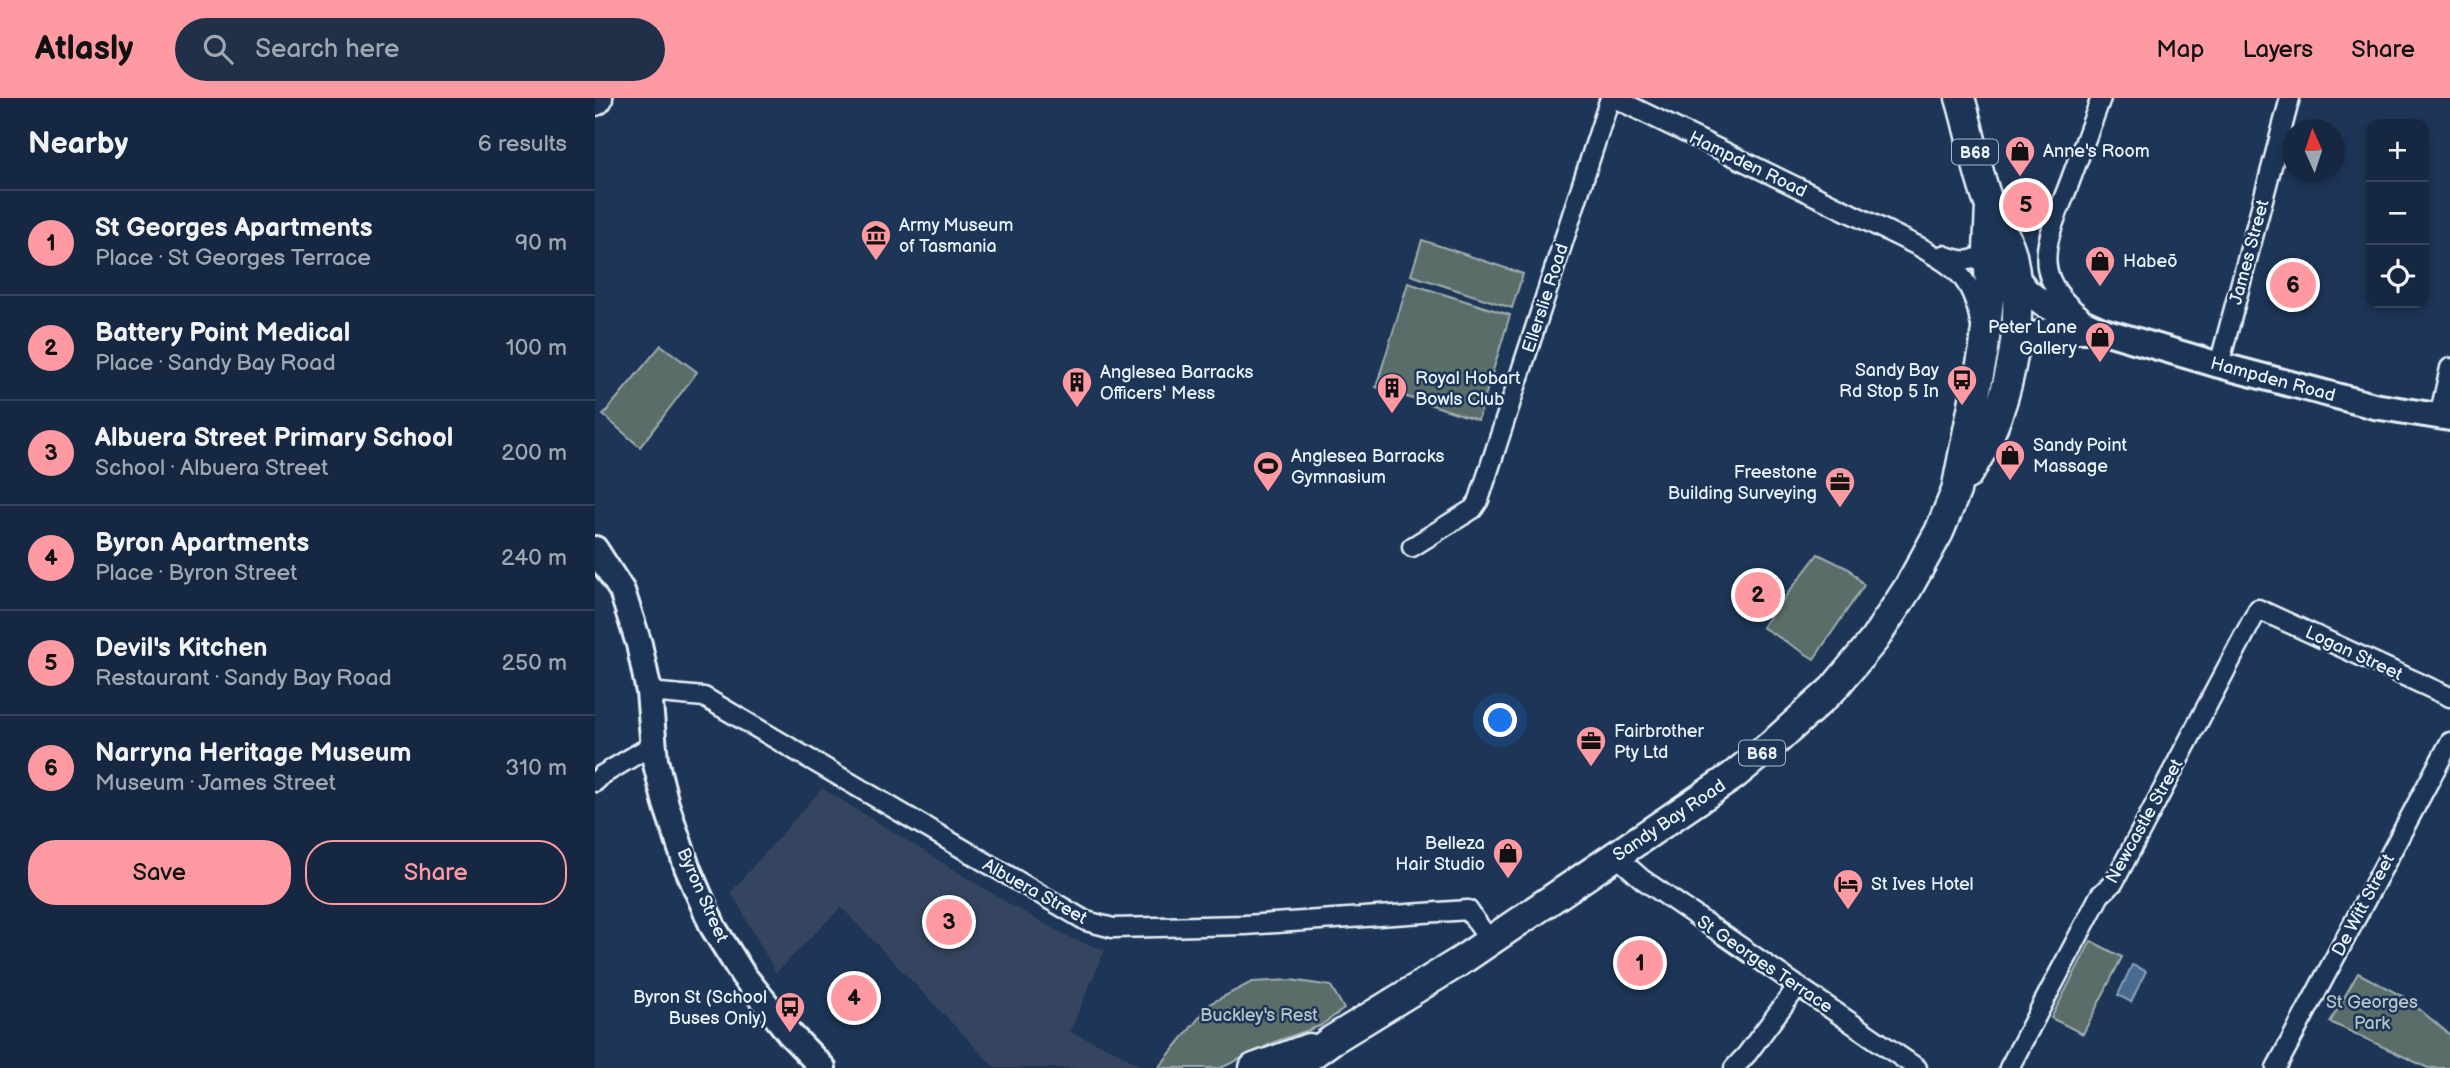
<!DOCTYPE html>
<meta charset="utf-8">
<style>
body{margin:0;font-family:"Balsamiq Sans",sans-serif;background:#1f3048;color:#f1f3f6}
.controls{position:absolute;right:21px;top:21px;display:grid;overflow:hidden;border-radius:14px;box-shadow:0 4px 10px #0003}
.controls button{width:63px;height:63px;display:grid;place-items:center;padding:0;border:0;border-bottom:2px solid #35445a;background:#162841;color:#f1f3f6;font:35px sans-serif}
.compass{position:absolute;left:1687px;top:21px;width:63px;height:63px;border-radius:50%;background:#162841;box-shadow:0 4px 10px #0003;rotate:357deg}
.you{position:absolute;left:906px;top:623px;width:24px;height:24px;margin:-18px;border:5px solid #fff;border-radius:50%;background:#1a73e8;box-shadow:0 0 0 10px #1a73e833}
.badge{display:grid;place-items:center;width:46px;height:46px;border-radius:50%;background:#ff9aa2;color:#111;font-size:23px;font-weight:700}
.pin{position:absolute;translate:-50% -50%;border:4px solid #fff;box-shadow:0 2px 7px #0006}
.list{margin:0;padding:0;list-style:none}
h2{display:flex;justify-content:space-between;align-items:center;height:91px;margin:0;padding:0 28px;font-size:30px}
h2 small{font-size:23px;font-weight:400;color:#9ea6b1}
.list li{display:grid;grid-template-columns:46px 1fr auto;gap:21px;align-items:center;box-sizing:border-box;height:105px;padding:0 28px;border-top:2px solid #35445a}
.list b{display:block;font-size:26px;white-space:nowrap}
.list p{margin:0;font-size:23px;white-space:nowrap;color:#9ea6b1}
.list em{font-size:23px;font-style:normal;color:#9ea6b1}
.actions{display:flex;gap:14px;padding:21px 28px}
.actions a{flex:1;padding:16px 0;border:2px solid #ff9aa2;border-radius:28px;text-align:center;font-size:24px;color:#ff9aa2}
.actions .main{background:#ff9aa2;color:#111}
.icon{flex:none;width:38px;height:38px;fill:none;stroke:currentColor;stroke-width:2;stroke-linecap:round;stroke-linejoin:round}
.map{position:relative;flex:none;width:1855px;height:970px;overflow:hidden}
header{display:flex;align-items:center;gap:42px;box-sizing:border-box;height:98px;padding:0 35px;background:#ff9aa2;color:#111}
header strong{font-size:33px}
nav{display:flex;gap:38px;margin-inline-start:auto;font-size:24px}
.search{width:490px;height:63px;background:#1f3048;display:flex;align-items:center;gap:18px;box-sizing:border-box;padding:0 24px;border-radius:38px;color:#9ea6b1;font-size:26px}
main{display:flex}
aside{flex:1;background:#162841}
.map>svg:first-child{display:block}
.built{fill:#34445f}
.green{fill:#5a6d69;stroke:#a1afb0;stroke-width:2}
.water{fill:#4a698f;stroke:#899fb9;stroke-width:2}
.lines{fill:none;stroke-linecap:round;stroke-linejoin:round}
.street-casing{stroke:#e8f1f8;stroke-width:23}
.secondary-casing{stroke:#e8f1f8;stroke-width:30}
.primary-casing{stroke:#e8f1f8;stroke-width:33}
.highway-casing{stroke:#e8f1f8;stroke-width:37}
.street{stroke:#1d3557;stroke-width:18}
.secondary{stroke:#1d3557;stroke-width:24}
.primary{stroke:#1d3557;stroke-width:28}
.highway{stroke:#1d3557;stroke-width:32}
.labels{text-anchor:middle;stroke-width:5;stroke-linejoin:round;paint-order:stroke}
.shield{fill:#1d3557;stroke:#abb9c8;stroke-width:2}
.shield-label{font-size:16px;font-weight:bold;fill:#e8f1f8}
.poi-label{font-size:18px;fill:#e8f1f8;stroke:#1d3557;text-anchor:start}
.street-label{font-size:18px;fill:#e8f1f8;stroke:#1d3557}
.park-label{font-size:18px;fill:#b6c3c6;stroke:#1d3557}
</style>
<header>
<strong>Atlasly</strong>
<div class="search"><svg class="icon" aria-label="search" viewBox="0 0 24 24"><circle cx="10" cy="10" r="6"/><path d="M15 15l6 6"/></svg>Search here</div>
<nav><a>Map</a><a>Layers</a><a>Share</a></nav>
</header>
<main>
<aside>
<h2>Nearby<small>6 results</small></h2>
<ul class="list">
<li><span class="badge">1</span><div><b>St Georges Apartments</b><p>Place · St Georges Terrace</p></div><em>90 m</em></li>
<li><span class="badge">2</span><div><b>Battery Point Medical</b><p>Place · Sandy Bay Road</p></div><em>100 m</em></li>
<li><span class="badge">3</span><div><b>Albuera Street Primary School</b><p>School · Albuera Street</p></div><em>200 m</em></li>
<li><span class="badge">4</span><div><b>Byron Apartments</b><p>Place · Byron Street</p></div><em>240 m</em></li>
<li><span class="badge">5</span><div><b>Devil's Kitchen</b><p>Restaurant · Sandy Bay Road</p></div><em>250 m</em></li>
<li><span class="badge">6</span><div><b>Narryna Heritage Museum</b><p>Museum · James Street</p></div><em>310 m</em></li>
</ul>
<div class="actions"><a class="main">Save</a><a>Share</a></div>
</aside>
<div class="map">
<svg width="1855" height="970" viewBox="0 0 1855 970">
<rect width="100%" height="100%" fill="#1d3557"/>
<filter id="ink" filterUnits="userSpaceOnUse"><feTurbulence type="fractalNoise" baseFrequency=".0143" numOctaves="2"/><feDisplacementMap in="SourceGraphic" scale="14" xChannelSelector="R" yChannelSelector="G"/><feConvolveMatrix kernelMatrix="1 2 1 2 8 2 1 2 1" color-interpolation-filters="sRGB"/></filter>
<g filter="url(#ink)">
<path class="built" d="M227,690l189,117 60,33 34,12 -35,82 42,17 32,19h-149l-154,-161 -65,66 -45,-81z"/>
<path class="green" d="M827,142l101,34 -11,34 -101,-33z
M813,185l102,32 -32,105 -102,-33z
M66,247l36,27 -57,75 -37,-32z
M1223,456l31,15 15,16 -50,74 -52,-32z
M1496,843l31,16 -39,77 -32,-16z
M1763,875l48,25 44,37v33h-22l-98,-46z
M696,882l40,6 13,23 -24,17 -43,15 -56,27h-63l53,-65 41,-21z"/>
<path class="water" d="M1537,867l14,6 -15,31 -13,-7z"/>
<g class="lines">
<g class="street-casing">
<path id="street" d="M1019,0l306,149c36,21 52,30 60,75
M1348,157c18,7 31,9 45,-5
M1485,217c-15,-12 -30,-28 -33,-48 -4,-27 13,-58 22,-83 11,-29 21,-57 32,-86
M1624,267l71,-267
M1844,319l11,-49
M817,449l61,-38 6,-9 131,-402
M54,594l55,5 382,224 27,7 132,-3 223,-15 22,31
M0,684l7,-7 52,-31
M1021,758l26,23 275,189
M1139,970l13,-14 51,-68
M1414,970l91,-173 14,-13 144,-273 192,88
M1681,970l174,-326"/>
</g>
<g class="secondary-casing">
<path id="secondary" d="M1420,178l12,15 18,14 55,25 119,35 155,41 76,12
M1419,249c29,-20 41,-17 74,-17
M0,451l27,42 17,53 10,48 6,68 11,44 21,63 26,60 30,48 47,59 33,34"/>
</g>
<g class="primary-casing">
<path id="primary" d="M1365,0c11,35 16,74 30,108 7,17 18,31 22,49 15,71 -4,160 -45,220
M659,970l55,-20
M698,970l39,-28 127,-78 274,-186 45,-37 55,-50 41,-49 34,-52 31,-56 17,-41 28,-142 6,-60 -2,-39 2,-44"/>
</g>
<g class="highway-casing">
<path id="highway" d="M0,1l1,-1"/>
</g>
<use href="#street" class="street"/>
<use href="#secondary" class="secondary"/>
<use href="#primary" class="primary"/>
<use href="#highway" class="highway"/>
</g>
</g>
<defs>
<g id="shop-pin" transform="scale(1.575)"><path d="M0 17L-7.5 6A9.5 9.5 0 1 1 7.5 6Z" fill="#ff9aa2" stroke="#1d3557"/><path d="M-5-2.5h2.3a2.7 3.5 0 0 1 5.4 0H5L5.5 6h-11ZM-1.5-2.5h3a1.5 2.3 0 0 0-3 0Z" fill="#111"/></g>
<g id="museum-pin" transform="scale(1.575)"><path d="M0 17L-7.5 6A9.5 9.5 0 1 1 7.5 6Z" fill="#ff9aa2" stroke="#1d3557"/><path d="M0-6L6-3V-2H-6V-3ZM-5-1h2V3h-2ZM-1-1h2V3h-2ZM3-1h2V3H3ZM-6 4H6V6H-6Z" fill="#111"/></g>
<g id="bus-pin" transform="scale(1.575)"><path d="M0 17L-7.5 6A9.5 9.5 0 1 1 7.5 6Z" fill="#ff9aa2" stroke="#1d3557"/><path d="M-5-6H5V4H4V6H2V4H-2V6H-4V4H-5ZM-3.5-4V0h7V-4ZM-3.5 1.2v1.5H-2V1.2ZM2 1.2v1.5H3.5V1.2Z" fill="#111"/></g>
<g id="building-pin" transform="scale(1.575)"><path d="M0 17L-7.5 6A9.5 9.5 0 1 1 7.5 6Z" fill="#ff9aa2" stroke="#1d3557"/><path d="M-4-6H4V6H1V3H-1V6H-4ZM-2.5-4.3h1.7v1.8h-1.7ZM.8-4.3h1.7v1.8H.8ZM-2.5-1h1.7V.8h-1.7ZM.8-1h1.7V.8H.8Z" fill="#111"/></g>
<g id="stadium-pin" transform="scale(1.575)"><path d="M0 17L-7.5 6A9.5 9.5 0 1 1 7.5 6Z" fill="#ff9aa2" stroke="#1d3557"/><path d="M0-5a6.5 5 0 1 0 0 10a6.5 5 0 1 0 0-10ZM-3.5-1.8h7v3.6h-7Z" fill="#111"/></g>
<g id="office-pin" transform="scale(1.575)"><path d="M0 17L-7.5 6A9.5 9.5 0 1 1 7.5 6Z" fill="#ff9aa2" stroke="#1d3557"/><path d="M-6-3h4V-5.5h4V-3h4V5H-6ZM-1-4.5V-3h2v-1.5ZM-6 0V1H6V0Z" fill="#111"/></g>
<g id="hotel-pin" transform="scale(1.575)"><path d="M0 17L-7.5 6A9.5 9.5 0 1 1 7.5 6Z" fill="#ff9aa2" stroke="#1d3557"/><path d="M-6-4.5h1.5V1H6V5H4.5V3h-9V5H-6ZM-4 0a1.8 1.8 0 1 1 3.6 0ZM.5 0V-2.5h3Q6-2.5 6 0Z" fill="#111"/></g>
</defs>
<g fill-rule="evenodd">
<use href="#shop-pin" x="1425" y="53"/>
<use href="#museum-pin" x="281" y="137"/>
<use href="#shop-pin" x="1505" y="163"/>
<use href="#shop-pin" x="1505" y="239"/>
<use href="#bus-pin" x="1367" y="282"/>
<use href="#building-pin" x="482" y="284"/>
<use href="#building-pin" x="797" y="290"/>
<use href="#shop-pin" x="1415" y="357"/>
<use href="#stadium-pin" x="673" y="368"/>
<use href="#office-pin" x="1245" y="384"/>
<use href="#office-pin" x="996" y="643"/>
<use href="#shop-pin" x="913" y="755"/>
<use href="#hotel-pin" x="1253" y="786"/>
<use href="#bus-pin" x="195" y="909"/>
</g>
<g class="labels">
<g class="shield">
<rect x="1357" y="41.5" width="46" height="25" rx="5"/>
<rect x="1144" y="642.5" width="46" height="25" rx="5"/>
</g>
<g class="shield-label">
<text x="1380" y="60">B68</text>
<text x="1167" y="661">B68</text>
</g>
<g class="poi-label">
<text x="1448" y="59">Anne's Room</text>
<text x="304" y="133">Army Museum<tspan x="304" dy="21">of Tasmania</tspan></text>
<text x="1528" y="169">Habeō</text>
<text x="1482" y="235" text-anchor="end">Peter Lane<tspan x="1482" dy="21">Gallery</tspan></text>
<text x="1344" y="278" text-anchor="end">Sandy Bay<tspan x="1344" dy="21">Rd Stop 5 In</tspan></text>
<text x="505" y="280">Anglesea Barracks<tspan x="505" dy="21">Officers' Mess</tspan></text>
<text x="820" y="286">Royal Hobart<tspan x="820" dy="21">Bowls Club</tspan></text>
<text x="1438" y="353">Sandy Point<tspan x="1438" dy="21">Massage</tspan></text>
<text x="696" y="364">Anglesea Barracks<tspan x="696" dy="21">Gymnasium</tspan></text>
<text x="1222" y="380" text-anchor="end">Freestone<tspan x="1222" dy="21">Building Surveying</tspan></text>
<text x="1019" y="639">Fairbrother<tspan x="1019" dy="21">Pty Ltd</tspan></text>
<text x="890" y="751" text-anchor="end">Belleza<tspan x="890" dy="21">Hair Studio</tspan></text>
<text x="1276" y="792">St Ives Hotel</text>
<text x="172" y="905" text-anchor="end">Byron St (School<tspan x="172" dy="21">Buses Only)</tspan></text>
</g>
<g class="street-label">
<text transform="translate(1153 66) rotate(26)" y="6">Hampden Road</text>
<text transform="translate(1654 154) rotate(-75)" y="6">James Street</text>
<text transform="translate(950 200) rotate(-72)" y="6">Ellerslie Road</text>
<text transform="translate(1678 281) rotate(15)" y="6">Hampden Road</text>
<text transform="translate(1759 555) rotate(25)" y="6">Logan Street</text>
<text transform="translate(1074 722) rotate(-34)" y="6">Sandy Bay Road</text>
<text transform="translate(1549 723) rotate(-61)" y="6">Newcastle Street</text>
<text transform="translate(440 793) rotate(29)" y="6">Albuera Street</text>
<text transform="translate(108 797) rotate(66)" y="6">Byron Street</text>
<text transform="translate(1768 807) rotate(-62)" y="6">De Witt Street</text>
<text transform="translate(1170 866) rotate(34)" y="6">St Georges Terrace</text>
</g>
<g class="park-label">
<text x="1777" y="910">St Georges<tspan x="1777" dy="21">Park</tspan></text>
<text x="664" y="923">Buckley's Rest</text>
</g>
</g>
</svg>
<div class="controls">
<button>+</button>
<button>−</button>
<button><svg class="icon" aria-label="locate" viewBox="0 0 24 24"><circle cx="12" cy="12" r="6"/><path d="M12 2v4M12 18v4M2 12h4M18 12h4"/></svg></button>
</div>
<svg class="compass" viewBox="-18 -18 36 36"><path d="M0-13l5 13h-10z" fill="#e53935"/><path d="M0 13l5-13h-10z" fill="#9ea6b1"/></svg>
<div class="you"></div>
<div class="pin badge" style="left:1045px;top:865px">1</div>
<div class="pin badge" style="left:1163px;top:497px">2</div>
<div class="pin badge" style="left:354px;top:824px">3</div>
<div class="pin badge" style="left:259px;top:900px">4</div>
<div class="pin badge" style="left:1431px;top:107px">5</div>
<div class="pin badge" style="left:1698px;top:187px">6</div>
</div>
</main>
